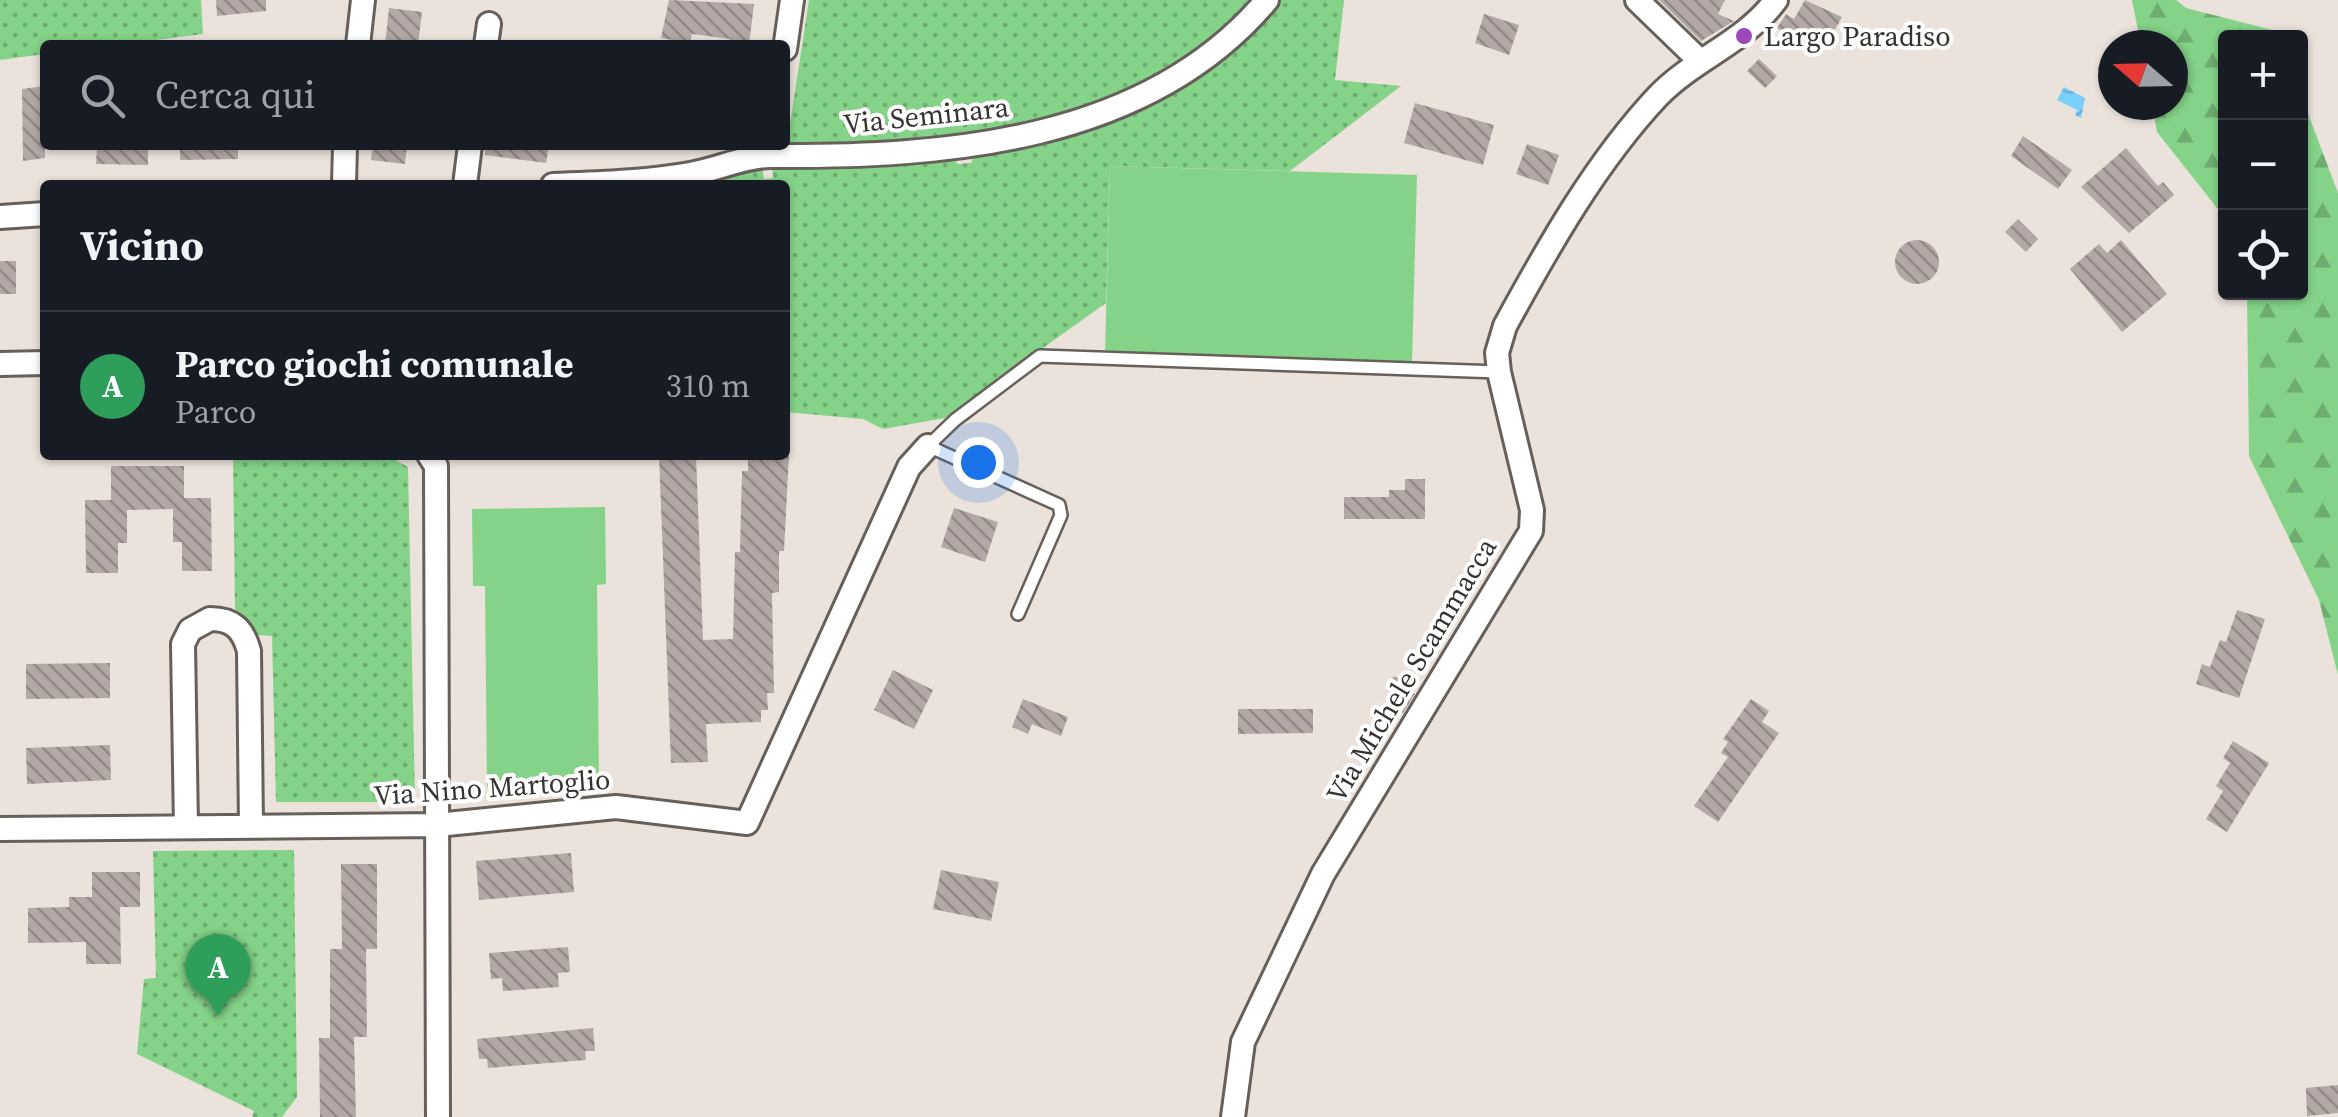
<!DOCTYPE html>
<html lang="it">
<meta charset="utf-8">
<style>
body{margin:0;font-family:"Source Serif 4",serif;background:#20242c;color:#f1f3f6}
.controls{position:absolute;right:30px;top:30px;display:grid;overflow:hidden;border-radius:10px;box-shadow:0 2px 8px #0004}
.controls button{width:90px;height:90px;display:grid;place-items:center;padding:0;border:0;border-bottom:2px solid #363941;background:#171b24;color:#f1f3f6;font:50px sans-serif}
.compass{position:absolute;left:2098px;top:30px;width:90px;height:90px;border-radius:50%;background:#171b24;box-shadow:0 2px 8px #0004;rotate:290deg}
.you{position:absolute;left:978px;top:462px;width:35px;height:35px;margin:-25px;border:8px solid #fff;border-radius:50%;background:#1a73e8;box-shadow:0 0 0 15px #1a73e833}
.badge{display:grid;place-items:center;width:65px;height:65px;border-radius:50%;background:#0f766e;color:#fff;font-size:32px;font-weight:700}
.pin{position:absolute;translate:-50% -82px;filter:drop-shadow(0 2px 5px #0008)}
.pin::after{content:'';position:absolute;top:52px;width:35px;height:30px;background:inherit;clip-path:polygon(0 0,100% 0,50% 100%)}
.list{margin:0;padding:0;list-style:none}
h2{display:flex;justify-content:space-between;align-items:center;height:130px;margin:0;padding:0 40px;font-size:42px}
h2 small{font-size:32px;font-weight:400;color:#9ea1a6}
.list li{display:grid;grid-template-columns:65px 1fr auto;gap:30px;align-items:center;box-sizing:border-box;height:150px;padding:0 40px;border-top:2px solid #363941}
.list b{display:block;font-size:38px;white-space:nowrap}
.list p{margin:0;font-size:32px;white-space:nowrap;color:#9ea1a6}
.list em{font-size:32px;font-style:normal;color:#9ea1a6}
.icon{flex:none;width:55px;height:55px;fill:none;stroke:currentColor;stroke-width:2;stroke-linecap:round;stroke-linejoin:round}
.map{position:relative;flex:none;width:2338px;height:1117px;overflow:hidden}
.search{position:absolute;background:#171b24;box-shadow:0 2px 8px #0004;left:40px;top:40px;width:750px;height:110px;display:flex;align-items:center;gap:25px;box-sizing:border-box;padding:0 35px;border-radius:10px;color:#9ea1a6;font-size:38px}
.panel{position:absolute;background:#171b24;box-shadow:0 2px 8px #0004;left:40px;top:180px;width:750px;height:280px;border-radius:10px}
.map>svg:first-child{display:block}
.green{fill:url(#green-dots)}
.forest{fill:url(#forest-firs)}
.pitch{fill:#85d389}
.water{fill:url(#water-waves)}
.building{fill:url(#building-back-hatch)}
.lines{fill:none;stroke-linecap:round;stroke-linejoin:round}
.lane-casing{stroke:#67605a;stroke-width:16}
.street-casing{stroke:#67605a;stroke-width:28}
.lane{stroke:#fff;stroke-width:11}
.street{stroke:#fff;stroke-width:22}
.poi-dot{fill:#9b49b9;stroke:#fff;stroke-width:4}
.labels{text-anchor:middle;stroke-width:8;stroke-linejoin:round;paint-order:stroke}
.poi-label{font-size:28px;fill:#363330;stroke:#fff;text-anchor:start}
.street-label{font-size:28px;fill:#363330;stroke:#fff}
</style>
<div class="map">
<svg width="2338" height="1117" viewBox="0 0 2338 1117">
<defs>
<pattern id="green-dots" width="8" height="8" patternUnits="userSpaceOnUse" patternTransform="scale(2.5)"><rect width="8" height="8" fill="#85d389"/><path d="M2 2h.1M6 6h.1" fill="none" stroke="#6eac70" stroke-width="1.8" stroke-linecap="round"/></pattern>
<pattern id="forest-firs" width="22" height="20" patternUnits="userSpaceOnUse" patternTransform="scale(2.5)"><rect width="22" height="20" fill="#85d389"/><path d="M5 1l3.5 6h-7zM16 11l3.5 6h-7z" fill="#6eac70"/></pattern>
<pattern id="water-waves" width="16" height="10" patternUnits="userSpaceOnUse" patternTransform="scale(2.5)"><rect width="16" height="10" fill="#7acffb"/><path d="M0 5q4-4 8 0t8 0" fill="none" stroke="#6ab2d7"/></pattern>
<pattern id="building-back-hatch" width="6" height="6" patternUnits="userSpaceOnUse" patternTransform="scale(2.5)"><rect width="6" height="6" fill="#b3a8a5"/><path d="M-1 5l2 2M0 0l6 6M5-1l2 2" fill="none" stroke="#928987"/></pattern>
</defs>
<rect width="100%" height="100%" fill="#eae2db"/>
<path class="green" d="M0,0h201l2,34 -85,11h-73v9l-45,6z
M809,0h445l-19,25 -99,65 -71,26 -166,28 -113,6z
M1278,0h66l-9,80 66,6 -111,85 -180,-5 -4,137 -161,115 -62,11 -20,-10 -78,-7v-227h-102l79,-18 2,12 9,-1 -1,-13 176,-12 10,11 13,-1 6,-14 98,-14 42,-18 84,-47 49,-35z
M233,455h154l21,12 7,335h-139l-4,-166 -15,-1 -22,-26z
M294,850l3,247 -15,20h-30l2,-6 -117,-57 7,-75 12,-1 -3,-127z"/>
<path class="forest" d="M2132,0h44l10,8 90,23 2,6 -52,1 -1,180 -68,-86 -5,-27h21v-60h-32z
M2301,95l37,98v482l-19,-75 -70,-144 -2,-163 53,-1z"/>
<path class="pitch" d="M1110,166l307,9 -5,187 -307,-9z
M605,507l1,77 -9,1 2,200 -112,2 -2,-201h-12l-1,-77z"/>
<path class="water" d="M2064,87l21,11 -4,20 -6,-3 2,-5 -20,-10z"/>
<path class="building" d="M216,0h50v11l-49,5z
M669,0l85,4 -5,41h-20l1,-6 -38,-5 -2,9 -29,-5z
M1659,0h66l-7,14 16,7 -33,20z
M1805,0l37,17 -21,37 -44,-26 9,-14 8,5z
M389,8l33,4 -4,33h-33z
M1484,14l35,11 -10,30 -34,-12z
M1759,59l18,17 -12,12 -18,-17z
M45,86v72l-22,3 -1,-72z
M1415,103l79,22 -11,40 -79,-22z
M2023,136l49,34 -14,19 -47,-33z
M1527,144l32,11 -11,30 -32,-11z
M97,145h51v20l-52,-1z
M180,145h58v14l-58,1z
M373,145h34l-2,19 -34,-4z
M486,145h63l-3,18 -61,-8z
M2126,148l32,38 5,-4 11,13 -45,38 -48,-46z
M2018,219l20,20 -12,13 -21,-20z
M1895 262a22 22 0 1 1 44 0a22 22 0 1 1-44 0Z
M2121,240l46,54 -45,38 -52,-63 29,-25 8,9z
M0,261h16v33h-16z
M659,455h37l7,185 30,-1 2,-87h5l2,-81h6v-16h41l-5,96h-5v41l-7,1 2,100h-7l1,17h-7v12l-55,2 2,38 -37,1z
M111,466h73v32h27l1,73h-30v-29h-9v-33l-46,1v33h-9v30h-32l-1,-73h26z
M1405,479h20v40h-81v-22h45v-7h16z
M954,508l44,14 -13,40 -44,-15z
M2237,610l28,9 -26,79 -43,-14 6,-20 8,3 10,-27 6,2z
M110,663v35l-84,1v-35z
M893,670l40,20 -19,39 -40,-19z
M1394,676l16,9 -3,5 8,4 -12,19 -14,-8 6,-10 -9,-5z
M1023,699l45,18 -7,19 -29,-12 -4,10 -16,-7z
M1751,699l18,12 -7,11 17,11 -61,89 -24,-16 34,-49 -7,-4 7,-11 -5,-3z
M1238,709h75v24l-75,1z
M2233,741l36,22 -42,69 -21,-13 17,-28 -7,-5 14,-23 -7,-5z
M110,745l1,35 -84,4 -1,-36z
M571,853l3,39 -95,8 -3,-39z
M341,864h36v85h-11l1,88h-13l2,80h-36l-1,-79h11v-89h12z
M941,870l58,12 -8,39 -58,-12z
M92,872h48v35h-20l1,57h-35v-22l-58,1v-35l41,-1v-10h23z
M568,947l2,25 -12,1 1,14 -56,4 -1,-13 -11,1 -2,-26z
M593,1028l2,23h-10l1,9 -98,8 -1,-9h-8l-2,-20z
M2338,1085v28l-31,3 -1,-28z"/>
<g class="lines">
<g class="lane-casing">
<path id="lane" d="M1018,614l43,-99 -2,-10 -131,-59 27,-26 85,-64 459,16"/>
</g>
<g class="street-casing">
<path id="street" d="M1637,0l62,60
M358,45l5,-45
M486,45l3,-21
M785,49l7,-49
M344,185l1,-40
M465,185l5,-40
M553,185c46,-2 92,-3 137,-11 26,-4 54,-18 81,-18 173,1 376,-13 496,-156
M0,217l45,-3
M0,364l45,-1
M429,455l7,11 2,651
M186,827l-3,-183 7,-14 20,-11c23,0 33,10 39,32l2,176
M0,829l437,-4 179,-18 131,16 162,-356 19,-21
M1233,1117l10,-75 80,-168 208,-343 1,-21 -33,-138 -2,-19 8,-27c43,-79 91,-164 153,-230 37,-38 86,-53 118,-96"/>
</g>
<use href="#lane" class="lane"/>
<use href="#street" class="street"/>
</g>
<circle class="poi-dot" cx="1744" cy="36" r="10"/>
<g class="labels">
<g class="poi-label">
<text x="1764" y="46">Largo Paradiso</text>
</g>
<g class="street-label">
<text transform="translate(926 115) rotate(-6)" y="10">Via Seminara</text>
<text transform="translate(1411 670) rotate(-59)" y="10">Via Michele Scammacca</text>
<text transform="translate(492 787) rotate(-4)" y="10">Via Nino Martoglio</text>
</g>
</g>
</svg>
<div class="controls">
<button>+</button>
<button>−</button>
<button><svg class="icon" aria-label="locate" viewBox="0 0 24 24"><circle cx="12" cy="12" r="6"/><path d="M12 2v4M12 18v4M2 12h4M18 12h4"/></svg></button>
</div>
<svg class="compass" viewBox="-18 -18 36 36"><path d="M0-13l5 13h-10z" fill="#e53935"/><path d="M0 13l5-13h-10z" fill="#9ea1a6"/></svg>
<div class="you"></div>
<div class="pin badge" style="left:218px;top:1016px;background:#2e9e5b">A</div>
<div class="search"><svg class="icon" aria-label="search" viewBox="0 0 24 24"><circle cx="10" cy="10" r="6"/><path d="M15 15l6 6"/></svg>Cerca qui</div>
<section class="panel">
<h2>Vicino<small></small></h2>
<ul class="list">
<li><span class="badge" style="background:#2e9e5b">A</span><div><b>Parco giochi comunale</b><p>Parco</p></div><em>310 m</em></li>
</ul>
</section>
</div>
